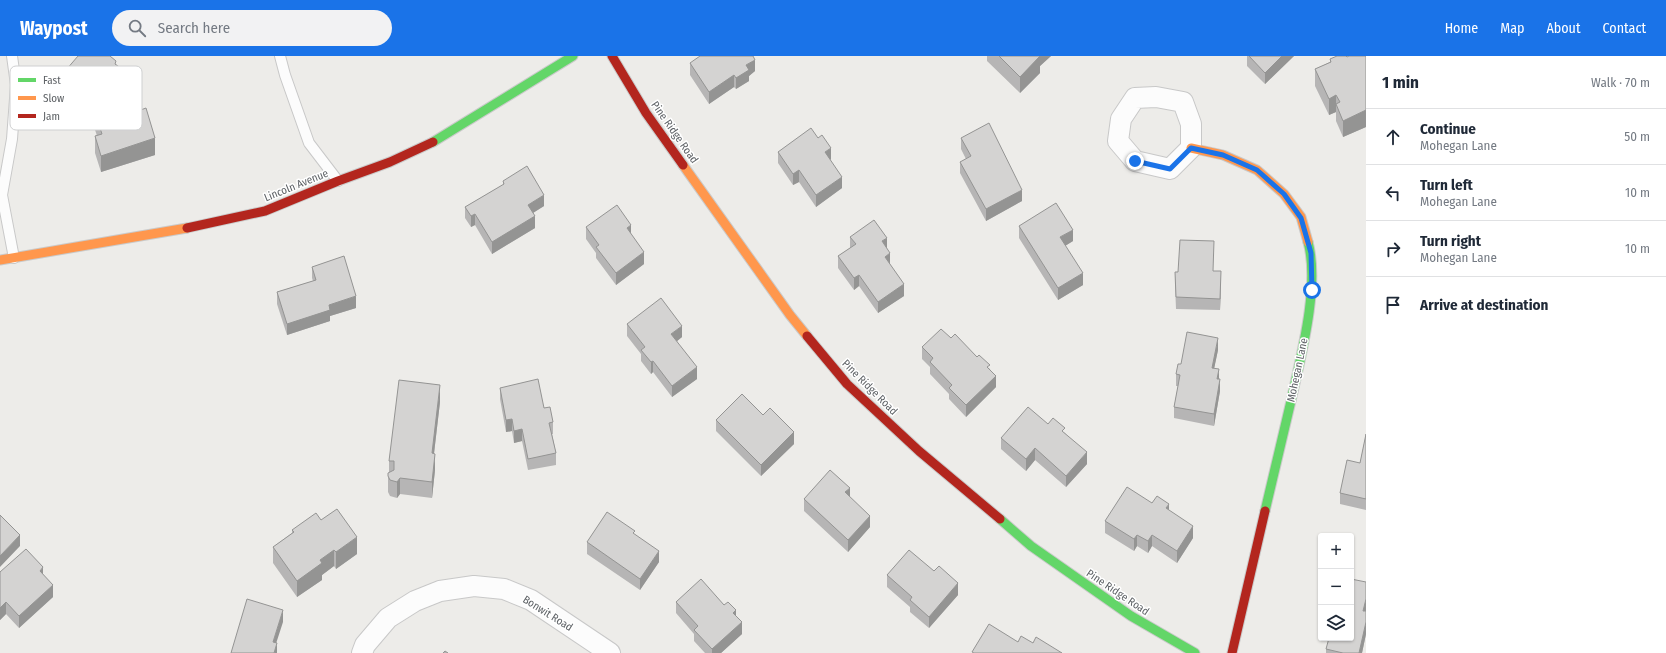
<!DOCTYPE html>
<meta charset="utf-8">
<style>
body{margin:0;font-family:"Fira Sans Condensed",sans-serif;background:#f2f2f3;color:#1f2937}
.controls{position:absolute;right:12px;bottom:12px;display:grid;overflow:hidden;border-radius:4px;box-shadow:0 1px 3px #0004}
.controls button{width:36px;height:36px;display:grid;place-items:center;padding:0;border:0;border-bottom:1px solid #e0e1e3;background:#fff;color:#1f2937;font:20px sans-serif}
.stop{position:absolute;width:12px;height:12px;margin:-9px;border:3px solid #1a73e8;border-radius:50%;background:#fff}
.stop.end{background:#1a73e8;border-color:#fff;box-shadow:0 1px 4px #0008}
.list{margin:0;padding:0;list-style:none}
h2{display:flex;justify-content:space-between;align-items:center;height:52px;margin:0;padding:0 16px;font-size:17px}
h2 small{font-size:13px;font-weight:400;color:#747a83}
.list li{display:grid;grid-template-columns:26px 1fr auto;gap:12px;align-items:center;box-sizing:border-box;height:56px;padding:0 16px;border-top:1px solid #e0e1e3}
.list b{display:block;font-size:15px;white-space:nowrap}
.list p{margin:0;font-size:13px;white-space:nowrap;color:#747a83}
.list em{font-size:13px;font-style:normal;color:#747a83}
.icon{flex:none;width:22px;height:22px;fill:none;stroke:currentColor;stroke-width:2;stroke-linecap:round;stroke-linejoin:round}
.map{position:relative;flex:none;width:1366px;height:597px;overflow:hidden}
header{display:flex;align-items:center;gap:24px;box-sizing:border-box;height:56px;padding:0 20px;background:#1a73e8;color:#fff}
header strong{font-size:19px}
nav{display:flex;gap:22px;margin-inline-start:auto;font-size:14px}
.search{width:280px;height:36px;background:#f2f2f3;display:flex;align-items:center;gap:10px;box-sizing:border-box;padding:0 14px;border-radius:22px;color:#747a83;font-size:15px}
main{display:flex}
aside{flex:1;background:#fff}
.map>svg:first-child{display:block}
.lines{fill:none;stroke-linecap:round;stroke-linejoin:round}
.lane-casing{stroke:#c8c8c8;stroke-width:12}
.street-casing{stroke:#c8c8c8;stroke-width:22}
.fast-casing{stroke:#cacaca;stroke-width:11}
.slow-casing{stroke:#cacaca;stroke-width:11}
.jam-casing{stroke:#cacaca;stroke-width:11}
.lane{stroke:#fcfcfc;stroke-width:10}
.street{stroke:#fcfcfc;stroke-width:20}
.fast{stroke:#63d668;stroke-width:9}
.slow{stroke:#ff974d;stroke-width:9}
.jam{stroke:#b3261e;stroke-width:9}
.wall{fill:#b6b5b5}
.shaded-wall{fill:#949493}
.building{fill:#d4d3d2;stroke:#949493}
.route{stroke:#1a73e8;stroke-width:5}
.labels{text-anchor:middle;stroke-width:3;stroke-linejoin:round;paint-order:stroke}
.street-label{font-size:11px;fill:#5e6266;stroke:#fff}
.key{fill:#fff;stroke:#cfd0d1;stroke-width:1}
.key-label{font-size:11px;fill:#5e6266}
</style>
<header>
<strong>Waypost</strong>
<div class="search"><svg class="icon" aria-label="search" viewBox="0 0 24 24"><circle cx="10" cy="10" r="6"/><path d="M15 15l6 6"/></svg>Search here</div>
<nav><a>Home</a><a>Map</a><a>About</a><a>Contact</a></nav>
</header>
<main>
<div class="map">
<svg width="1366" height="597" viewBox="0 0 1366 597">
<rect width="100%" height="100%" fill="#edece9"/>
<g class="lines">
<g class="lane-casing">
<path id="lane" d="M12,0l4,29 -4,54 -10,56 12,63
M280,0l5,19 24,68 29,38"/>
</g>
<g class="street-casing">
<path id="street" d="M1156,41l27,5 8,22v24l-21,21 -35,-8 -17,-20 3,-22 14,-21z
M362,597l3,-8 23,-27 27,-17 25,-10 34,-5 30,3 27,11 79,53"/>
</g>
<g class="fast-casing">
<path id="fast" d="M433,86l140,-86
M1265,455c9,-37 17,-73 26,-110 10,-45 29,-115 17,-159
M1000,463l31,27 100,70 64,37"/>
</g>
<g class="slow-casing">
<path id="slow" d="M1191,92l32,7 34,15 27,24 17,23 7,25
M683,109l107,150 17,21
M0,204l187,-32"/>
</g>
<g class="jam-casing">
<path id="jam" d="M612,0l34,57 37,52
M187,172l78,-17 73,-30 52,-19 43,-20
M807,280l40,48 72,67 81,68
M1232,597l33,-142"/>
</g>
<use href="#lane" class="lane"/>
<use href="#street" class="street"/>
<use href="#fast" class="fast"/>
<use href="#slow" class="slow"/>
<use href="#jam" class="jam"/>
</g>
<path class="wall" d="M987,0h64l-11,10v7l-20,20 -33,-32z
M1247,0h47l-29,28 -18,-18z
M1366,0v71l-23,10 -7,-16v-9l-7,3 -14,-29v-17l15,-7v-3z
M690,7l65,8 -6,5v5l-13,8 -2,-2 -25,17 -19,-29z
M116,8l22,47 17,44 -54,17 -6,-19v-17h2l-7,-22v-7l-1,1 -23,-22v-16z
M961,82l61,63 -36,20 -26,-48v-11l6,-3 -5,-10z
M778,96l53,7 -1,1 12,28 -26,19 -17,-25 -6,3 -15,-22z
M503,125l41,25 -11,7 2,15 -43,26 -17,-29 -4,2 -6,-9v-11l38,-22z
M1019,170l54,15 -8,5 18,39 -25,15 -39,-62z
M586,171l45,7 13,30 -28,21 -20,-27v-5l-10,-14z
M850,181l37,11 3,17 14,31 -26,17 -19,-27 -5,4 -16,-22v-12l12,-8z
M312,211l44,41 -26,8v5l-43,14 -10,-31v-12l36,-11 -1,-3z
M1213,215l8,12 -1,27 -44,-1 -1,-25v-12z
M627,268l55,13 -5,4 20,38 -25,18 -19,-25 -2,2 -10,-13v-7l-14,-18z
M951,282l39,31 6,18 -30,30 -17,-18v-5l-19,-20v-7l-8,-8v-12z
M1218,294l-4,18 5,11 1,12 -6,35 -40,-8v-11l4,-21h-2v-12l5,-10z
M500,332l53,34v12h-1l4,19v12l-28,5 -6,-29 -8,2 -2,-12 -6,1 -6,-33z
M440,346l-6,52 1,16 -3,28 -32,-4 -3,4 -7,-2 -2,-4v-16l1,-3v-12z
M716,364l78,24 -33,32 -45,-45z
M1048,368l17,9 22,31 -21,23 -31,-27 -9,11 -25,-22v-11z
M1366,378v76l-26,-6v-11l20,-30z
M850,441l20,30 -22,25 -44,-41v-12z
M1152,447l17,7 24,28 -16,25 -25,-17 -4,7 -11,-7 -3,5 -29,-18v-12z
M321,464l36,34 -21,15 -2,-3 -12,9v5l-25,17 -24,-34v-16l19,-14v-3z
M587,486l72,20 -19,28 -53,-36z
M0,516l43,3 10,22 -34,31 -13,-14 -6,6z
M887,519l71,20 -29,33 -19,-16v-5l-23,-20z
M1366,526v52l-4,19h-36v-4z
M1321,545v17h-1v-12z
M676,546l48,3 12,11 6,18 -21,19h-16l-11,-12v-7l-18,-21z"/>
<path class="shaded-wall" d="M1037,0h14l-11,10v7l-20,20v-16z
M1282,0h12l-29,28v-11z
M755,4v11l-6,5v5l-13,8v-11l10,-13z
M734,19v12l-25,17v-12z
M91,33v13l-1,-4 -1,10v-17z
M1336,39v17l-7,3v-16z
M1366,54v17l-23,10v-16z
M155,82v17l-54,17v-16z
M831,92v11l-6,5v-12z
M799,114v12l-6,3v-11z
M842,121v11l-26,19v-12z
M1022,134v11l-36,20v-12z
M544,139v11l-16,10v-11z
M475,158v11l-4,2v-11z
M535,160v12l-43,26v-12z
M631,169v12l-4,-9z
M1073,174v11l-13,8v-12z
M887,182v12l-5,-9z
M644,196v12l-28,21v-12z
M890,197v12l-5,-8z
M1221,215v12l-1,27v-11z
M1083,217v12l-25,15v-12z
M859,219v11l-5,4v-12z
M904,228v12l-26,17v-11z
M356,240v12l-26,8v5l-43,14v-11l42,-19z
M682,270v11l-11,9v-12z
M1218,282v12l-6,29v-11z
M653,305v11l-2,2v-12z
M697,311v12l-25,18v-11z
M1219,313v12l-2,-2z
M996,320v11l-30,30v-12z
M1220,323v12l-6,35v-12z
M440,329v17l-8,68v-17z
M512,363v12l-6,1v-12z
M522,373v12l-8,2v-12z
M794,376v12l-33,32v-11z
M1035,392v12l-9,11v-12z
M1087,396v12l-21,23v-11z
M435,398v16l-3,28v-16z
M400,422v16l-3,4v-16z
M850,432v11l-5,-7z
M1169,448v12l-3,-8z
M870,460v11l-22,25v-12z
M1193,470v12l-16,25v-12z
M20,479v11l-20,21v-11z
M1137,479v11l-3,5v-12z
M1152,479v11l-4,7v-12z
M357,481v17l-21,15v-17z
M334,494v16l-12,9v5l-25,17v-16l23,-21z
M659,495v11l-19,28v-11z
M43,511v12l-3,-8z
M958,527v12l-29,33v-11z
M53,529v12l-34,31v-12z
M1366,543v11l-3,12v-11z
M6,546v12l-6,6v-12z
M283,554v12l-10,31v-11z
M736,554v12l-3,-9z
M742,566v12l-21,19h-9v-4z
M1366,566v12l-4,19h-3z
M277,587v10h-3z"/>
<path class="building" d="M78,0h32l6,5 -1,3 10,7 13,40 8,-3 9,30 -54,18 -6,-20 7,-2 -12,-36 6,-2 -5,-7 -2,2 -23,-21z
M700,0h53l2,4 -9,5 3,5 -13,8 -2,-3 -25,17 -19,-29z
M999,0h41l-20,21z
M1249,0h33l-17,17z
M1337,0h9l1,1 2,-1h17v54l-23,11 -7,-17 4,-2 -4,-7 -7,4 -14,-30 16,-7 -1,-3z
M989,67l33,67 -36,19 -26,-47 11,-6 -10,-18z
M811,72l7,10 4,-3 9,13 -6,4 17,25 -26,18 -17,-25 -6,4 -15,-22z
M527,110l17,29 -16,10 7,11 -43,26 -17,-28 -4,2 -6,-9 39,-23 -1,-3z
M1056,147l17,27 -13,7 23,36 -25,15 -39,-62z
M617,149l14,20 -4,3 17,24 -28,21 -20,-26 3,-2 -13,-18z
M874,164l13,18 -5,3 8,12 -5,4 19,27 -26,18 -19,-27 -5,3 -16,-22 18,-12 -6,-7z
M1180,184l34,1 -1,30h8l-1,28 -44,-2 -1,-25h3z
M344,200l12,40 -27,9 1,5 -43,14 -10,-32 39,-12 -4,-13z
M661,242l21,28 -11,8 26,33 -25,19 -19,-25 -2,1 -10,-12 4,-3 -18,-23z
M941,273l10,9 4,-4 22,23 2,-2 11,10 -3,2 9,9 -30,29 -17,-17 3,-3 -22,-23 3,-4 -11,-11z
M1187,276l31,6 -6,30 7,1 -2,10h3l-6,35 -40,-7 6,-32 -4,-1 2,-10h3z
M538,323l6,29 6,-1 3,15 -4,1 7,30 -28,6 -6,-30 -8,2 -2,-12 -6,1 -6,-32z
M399,324l41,5 -8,68 3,1 -3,28 -32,-4 -3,4 -7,-2 -2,-4v-3l6,-3v-9h-5z
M742,338l21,21 7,-7 24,24 -33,33 -45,-45z
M1028,351l20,17 5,-6 12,10 -3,3 25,21 -21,24 -31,-28 -9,11 -25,-21z
M1366,378v65l-26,-6 7,-33 13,3z
M830,414l20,18 -5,4 25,24 -22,24 -44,-41z
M1127,431l25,16 5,-7 12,8 -3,4 27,18 -16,25 -25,-16 -4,6 -11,-6 -3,4 -29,-18z
M337,453l20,28 -21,15 -2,-2 -14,10 2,3 -25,18 -24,-34 21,-15 -2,-2 24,-17 5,7z
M607,456l28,19 -2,2 26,18 -19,28 -53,-37z
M0,459l20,20 -20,21z
M26,493l17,18 -3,4 13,14 -34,31 -13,-14 -6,6v-36z
M909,494l25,21 5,-5 19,17 -29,34 -19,-17 2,-3 -25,-22z
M701,523l23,26 4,-3 8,8 -3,3 9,9 -30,27 -18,-19 4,-4 -22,-24z
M1351,523l15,3v17l-3,12h3v11l-7,31h-16l-17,-4 3,-11h22z
M247,543l36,11 -10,32 4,1 -3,10h-43z
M989,568l29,18 3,-6 12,7 3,-6 26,16h-88l-2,-1z
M445,595l3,2h-5z"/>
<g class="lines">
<path class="route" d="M1135,105l35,8 21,-21 32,7 34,15 27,24 17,24 10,35 1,37"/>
</g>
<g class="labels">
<g class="street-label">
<text transform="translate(675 76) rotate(55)" y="4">Pine Ridge Road</text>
<text transform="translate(296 129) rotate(-22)" y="4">Lincoln Avenue</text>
<text transform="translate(1297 314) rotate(-78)" y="4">Mohegan Lane</text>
<text transform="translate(870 331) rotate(45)" y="4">Pine Ridge Road</text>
<text transform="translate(1118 536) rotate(34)" y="4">Pine Ridge Road</text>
<text transform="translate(548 557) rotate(32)" y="4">Bonwit Road</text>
</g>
</g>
<rect x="10" y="10" width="132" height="64" rx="6" class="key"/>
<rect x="18" y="22" width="18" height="4" fill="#63d668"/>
<rect x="18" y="40" width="18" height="4" fill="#ff974d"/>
<rect x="18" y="58" width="18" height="4" fill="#b3261e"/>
<g class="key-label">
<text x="43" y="28">Fast</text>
<text x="43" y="46">Slow</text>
<text x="43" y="64">Jam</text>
</g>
</svg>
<div class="controls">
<button>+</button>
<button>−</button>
<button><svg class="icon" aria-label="layers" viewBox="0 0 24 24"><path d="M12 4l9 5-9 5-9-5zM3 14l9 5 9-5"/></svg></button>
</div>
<div class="stop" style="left:1312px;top:234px"></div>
<div class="stop end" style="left:1135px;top:105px"></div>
</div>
<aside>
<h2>1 min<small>Walk · 70 m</small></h2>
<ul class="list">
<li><svg class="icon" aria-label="ahead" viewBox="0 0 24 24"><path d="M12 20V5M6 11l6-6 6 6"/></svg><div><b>Continue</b><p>Mohegan Lane</p></div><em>50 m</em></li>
<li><svg class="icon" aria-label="left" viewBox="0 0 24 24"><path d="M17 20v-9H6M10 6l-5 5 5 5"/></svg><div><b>Turn left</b><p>Mohegan Lane</p></div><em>10 m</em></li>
<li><svg class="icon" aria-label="right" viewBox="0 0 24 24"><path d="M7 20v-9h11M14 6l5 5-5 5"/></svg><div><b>Turn right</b><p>Mohegan Lane</p></div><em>10 m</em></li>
<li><svg class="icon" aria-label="arrive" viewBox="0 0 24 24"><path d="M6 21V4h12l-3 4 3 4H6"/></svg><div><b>Arrive at destination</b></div></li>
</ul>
</aside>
</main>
